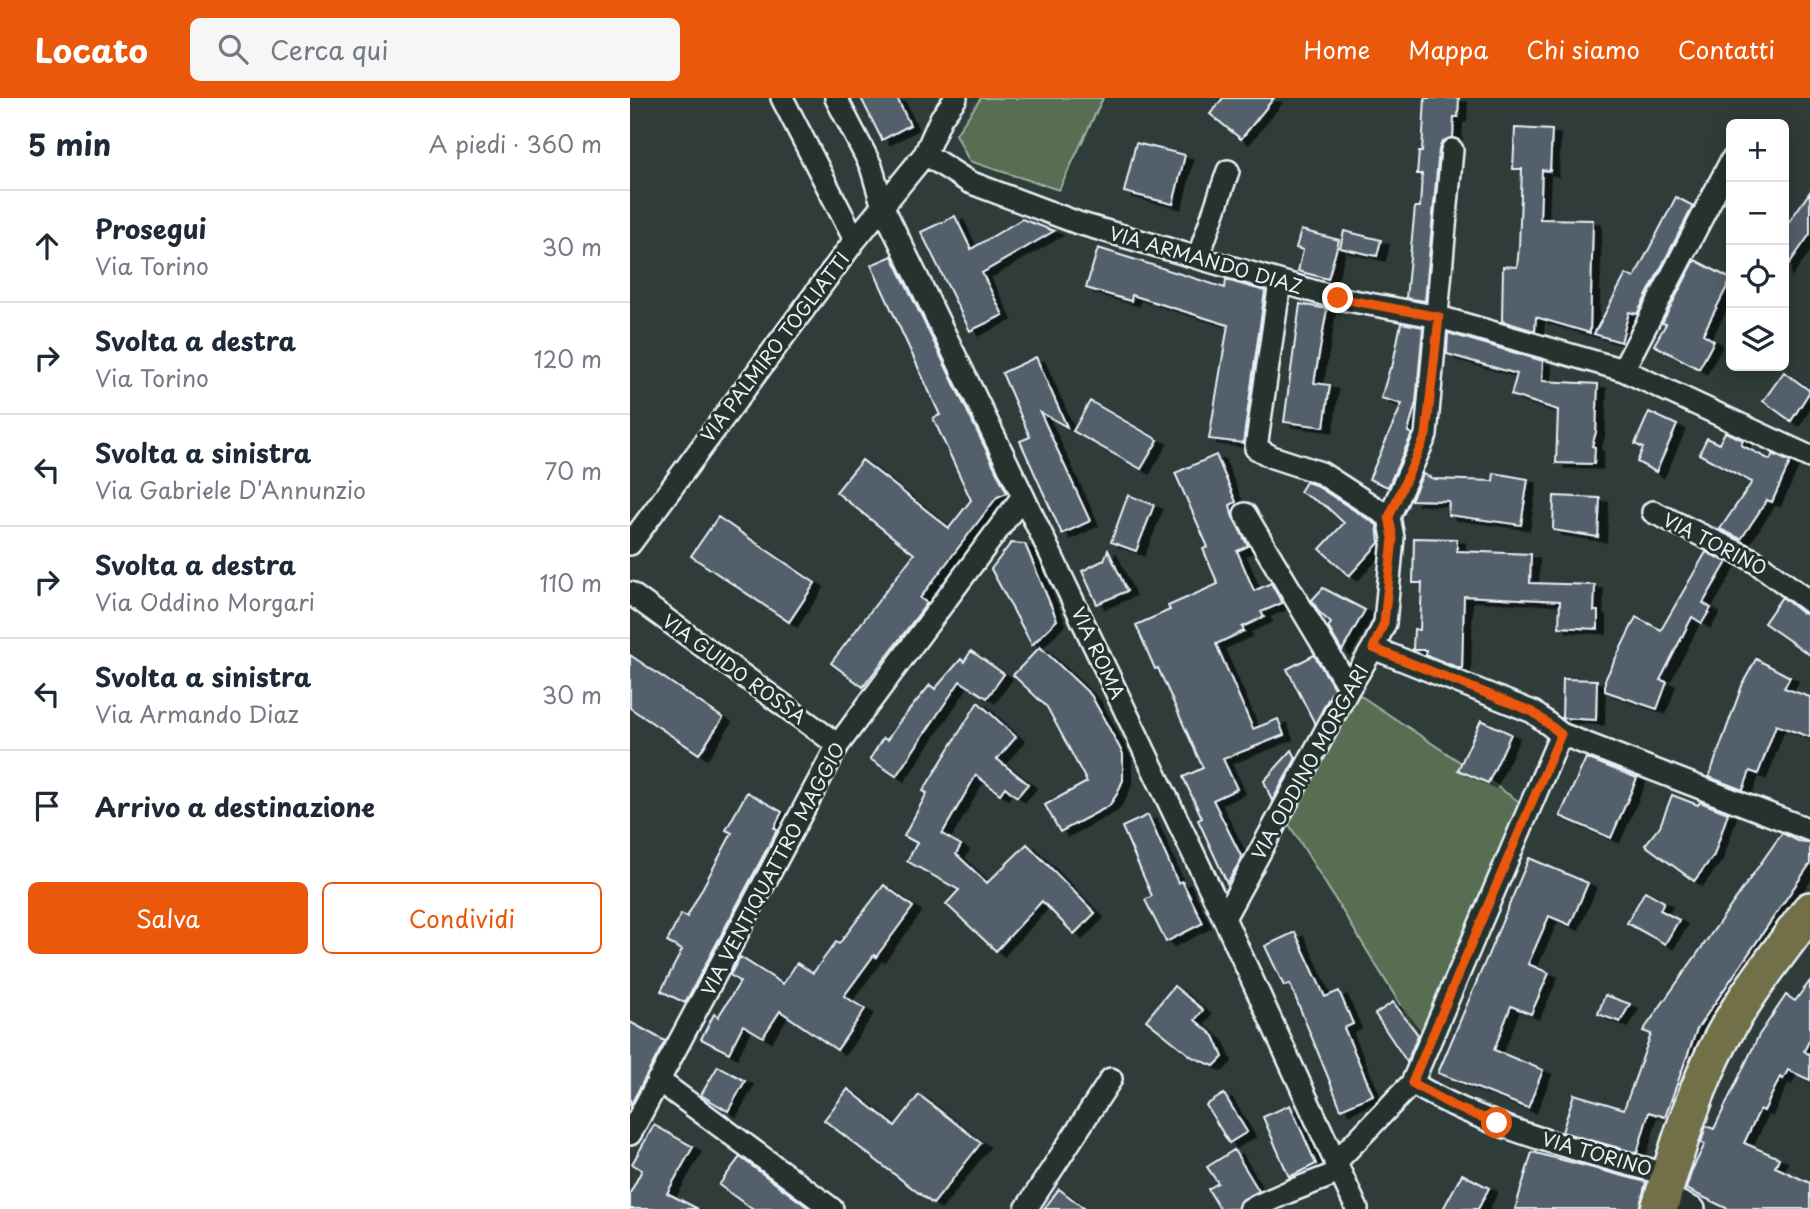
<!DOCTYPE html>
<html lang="it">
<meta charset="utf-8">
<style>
body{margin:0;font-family:"Playpen Sans",sans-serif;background:#f6f6f7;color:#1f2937}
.controls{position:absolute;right:21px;top:21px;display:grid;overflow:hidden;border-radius:10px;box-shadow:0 4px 18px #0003}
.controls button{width:63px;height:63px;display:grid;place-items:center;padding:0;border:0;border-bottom:2px solid #e0e1e3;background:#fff;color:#1f2937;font:35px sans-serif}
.stop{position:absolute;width:21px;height:21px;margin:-16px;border:5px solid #ea580c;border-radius:50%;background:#fff}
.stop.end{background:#ea580c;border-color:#fff;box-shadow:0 2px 7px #0008}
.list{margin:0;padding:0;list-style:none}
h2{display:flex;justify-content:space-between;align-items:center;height:91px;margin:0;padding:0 28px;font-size:30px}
h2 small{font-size:23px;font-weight:400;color:#747a83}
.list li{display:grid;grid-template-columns:46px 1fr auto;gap:21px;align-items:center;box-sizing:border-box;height:112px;padding:0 28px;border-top:2px solid #e0e1e3}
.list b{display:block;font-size:26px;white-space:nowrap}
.list p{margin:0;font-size:23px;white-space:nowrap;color:#747a83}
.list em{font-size:23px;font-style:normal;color:#747a83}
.actions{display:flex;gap:14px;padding:21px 28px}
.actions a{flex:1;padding:16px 0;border:2px solid #ea580c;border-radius:10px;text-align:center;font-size:24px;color:#ea580c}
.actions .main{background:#ea580c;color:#fff}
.icon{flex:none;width:38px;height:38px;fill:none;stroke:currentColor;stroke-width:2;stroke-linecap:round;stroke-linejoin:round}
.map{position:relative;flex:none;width:1180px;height:1111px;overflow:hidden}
header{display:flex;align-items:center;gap:42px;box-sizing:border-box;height:98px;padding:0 35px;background:#ea580c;color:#fff}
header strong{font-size:33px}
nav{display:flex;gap:38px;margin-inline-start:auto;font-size:24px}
.search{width:490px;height:63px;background:#f6f6f7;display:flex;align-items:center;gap:18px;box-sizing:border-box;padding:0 24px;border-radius:10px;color:#747a83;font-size:26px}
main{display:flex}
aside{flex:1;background:#fff}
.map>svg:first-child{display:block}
.green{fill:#586e52;stroke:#a0b0a5;stroke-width:2}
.building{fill:#525e6b;stroke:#e8f1f8;stroke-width:2;filter:url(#shadow)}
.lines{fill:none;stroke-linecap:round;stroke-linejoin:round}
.minor-casing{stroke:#e8f1f8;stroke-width:26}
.primary-casing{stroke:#e8f1f8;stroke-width:40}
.minor{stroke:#26332d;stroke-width:21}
.primary{stroke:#726f4a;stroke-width:35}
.route{stroke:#ea580c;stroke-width:9}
.labels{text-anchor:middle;stroke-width:6;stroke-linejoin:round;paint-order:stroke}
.street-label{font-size:19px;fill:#e8f1f8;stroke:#26332d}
</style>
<header>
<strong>Locato</strong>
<div class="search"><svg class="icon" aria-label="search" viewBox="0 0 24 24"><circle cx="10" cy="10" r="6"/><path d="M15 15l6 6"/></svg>Cerca qui</div>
<nav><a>Home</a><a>Mappa</a><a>Chi siamo</a><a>Contatti</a></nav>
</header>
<main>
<aside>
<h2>5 min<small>A piedi · 360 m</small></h2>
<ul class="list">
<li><svg class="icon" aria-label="ahead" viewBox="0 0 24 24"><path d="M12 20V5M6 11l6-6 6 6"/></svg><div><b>Prosegui</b><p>Via Torino</p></div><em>30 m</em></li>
<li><svg class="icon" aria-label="right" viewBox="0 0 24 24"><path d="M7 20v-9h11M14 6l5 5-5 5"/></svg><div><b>Svolta a destra</b><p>Via Torino</p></div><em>120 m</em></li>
<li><svg class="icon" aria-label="left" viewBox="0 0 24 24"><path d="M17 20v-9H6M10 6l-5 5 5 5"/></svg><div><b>Svolta a sinistra</b><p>Via Gabriele D'Annunzio</p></div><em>70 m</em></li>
<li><svg class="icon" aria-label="right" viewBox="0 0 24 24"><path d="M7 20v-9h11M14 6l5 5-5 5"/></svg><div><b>Svolta a destra</b><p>Via Oddino Morgari</p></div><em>110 m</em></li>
<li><svg class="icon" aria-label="left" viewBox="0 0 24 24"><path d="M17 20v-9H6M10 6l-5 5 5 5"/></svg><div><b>Svolta a sinistra</b><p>Via Armando Diaz</p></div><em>30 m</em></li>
<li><svg class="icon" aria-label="arrive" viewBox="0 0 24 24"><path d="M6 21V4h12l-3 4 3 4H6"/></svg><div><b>Arrivo a destinazione</b></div></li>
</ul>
<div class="actions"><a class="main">Salva</a><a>Condividi</a></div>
</aside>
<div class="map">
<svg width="1180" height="1111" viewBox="0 0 1180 1111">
<defs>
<filter id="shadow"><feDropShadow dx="8" dy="4.5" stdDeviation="0" flood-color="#0009"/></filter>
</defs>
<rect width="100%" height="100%" fill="#2f3c39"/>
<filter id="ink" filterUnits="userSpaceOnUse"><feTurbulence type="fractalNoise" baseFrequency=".0143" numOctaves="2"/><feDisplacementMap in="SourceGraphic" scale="14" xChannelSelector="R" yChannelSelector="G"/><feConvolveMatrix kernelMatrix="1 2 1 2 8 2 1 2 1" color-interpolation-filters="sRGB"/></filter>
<g filter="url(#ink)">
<path class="green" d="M351,0h122l-44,92 -90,-29 -13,-27z
M719,590l171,114 -99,236 -139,-225z"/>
<path class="building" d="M231,0h36l13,27 -28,15z
M593,0h51l-33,41 -31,-25z
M795,0h34l-1,19h-4l-1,20 -11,5 -3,7 -14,152 -19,-3 9,-91h5l2,-33h-5l2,-22h3z
M885,30l37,2 -2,41 -8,-1 -2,49 53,1 -3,113 -54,-16 -1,14 -33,-10 1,-55 14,1 2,-20 3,-78h-9z
M506,45l49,12 -12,49 -49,-12z
M1180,94v42l-26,37v-42z
M1046,99l17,9 -56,108 -8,-2 -8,30 -27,-8 32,-60 8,4z
M325,118l16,33 51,-30 32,12 -72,42 21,42 -33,16 -49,-99z
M671,132l38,10 -11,39 -30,-8 5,-21 -7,-2z
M714,133l37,9 -4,16 -37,-8z
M468,150l127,40 1,-8 39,11 -22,152 -34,-4 19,-114 -96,-30 -1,6 -45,-13z
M262,158l115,237 -10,4 -77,101 7,5 -64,84 -32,-24 83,-109 -78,-62 26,-32 87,68 22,-28 -38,-82 7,-3 -69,-150z
M1065,162l36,19 -28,55 11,7 -15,28 -45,-24 12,-21 -4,-1z
M670,206l27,5 -13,74 16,2 -6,42 -40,-5z
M771,225l22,4 -7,75 -8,30 4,2 -24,53 -19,-8 33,-75 -21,-6 9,-30h2z
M818,235l95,28 -1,20 56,3 -2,48 -4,14 3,1 -1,17 -38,-1 2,-53 -47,-15 6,-21 -70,-20z
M406,259l31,70 -27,-15 50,109 -28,13 -42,-93 10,-4 -28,-64z
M1154,274l26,19 -19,30 -28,-20z
M460,303l68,39 -17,29 -68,-38z
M1019,314l28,13 -21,47 -19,-10 6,-14 -8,-4z
M1095,334l18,8 -2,5 29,15 3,-6 17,8 -18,40 -5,-2 -26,39 -21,-10 32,-47 -53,-28 8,-16 12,6z
M586,357l20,47 -6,3 2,10 16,31 -11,5 17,40 17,-8 11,20 -21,9 3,5 -22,10 2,4 -28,13 37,85 25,-10 6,16 -61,24 14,30 -24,11 29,58 -15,25 -29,-63 4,-2 -19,-41 20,-9 -45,-100 -3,1 -19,-44 34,-15 -2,-4 50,-22 -15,-35 5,-2 -33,-74z
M864,375l34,6 -7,46 -73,-10 1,-14 -38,-1 12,-26 11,5 59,2z
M676,384l9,3 62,40 2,18 -30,33 -29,-27 24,-26 -17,-16 -27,-15z
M498,397l26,10 -18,46 -25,-9z
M924,398l46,2 -2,39 -45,-7z
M88,419l97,66 -26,39 -98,-66z
M784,440l43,1v12l74,3 -1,29 65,2 -1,26h4v18l-39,-2 1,-26 -96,-5 -2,73 -36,-14v-5h-13l1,-21 6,1 2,-47h-9z
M381,445l14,1 32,76 -25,25 -41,-76z
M478,452l19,41 -30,13 -15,-33 22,-11z
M1076,454l21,10 -24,41 8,5 -9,15 -10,-6 -32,63 7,2 -10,27 -52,-18v-11l31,-63 25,13z
M693,490l42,22 -23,41 -14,-24 3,-4 -12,-11 -7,-12z
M1152,499l20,16 8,2v40l-46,-32z
M410,549l51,48 32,59v26l-6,14 -8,12 -49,26 -15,-27 42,-23 -40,-75 -34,-32z
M341,553l33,23 -17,24 -27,-17 -64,95 -26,-17 13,-21 4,2 13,-19 30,-36 5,4 26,-30 3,3z
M0,557l93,63 -24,36 -69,-46z
M684,557l20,33 -19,36 -28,-55z
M1126,561l34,18 -6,11 26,9v40l-34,-12 -18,49 -8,-3 -7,19 -34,-13 34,-94z
M933,581l34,1 -1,40 -34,-2z
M348,604l38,35 -19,22 31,25 -11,13 -12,-10 -5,7 -24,-19 -34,59 19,11 -5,9 31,29 40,-39 68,69 -21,21 -32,-33 -46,50 -50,-47 13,-14 -52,-29 10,-18 -13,-7 23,-43 -4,-2z
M851,622l30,14 -23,49 -30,-13z
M662,652l4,8 -24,43 -8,-20z
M956,660l51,20 -26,60 -51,-22z
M117,694l35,20 -8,16 3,2 -92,173 -24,-12 21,-41 -15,-8 14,-28 6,3 45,-84 -6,-3z
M1042,697l26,10 2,-3 28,11 -14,42 -20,26 -49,-36 15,-19z
M518,717l30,68 4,-2 21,42 -37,19 -21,-42 7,-4 -30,-69z
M1152,735l16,8 12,2v21l-113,165 -32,88 -16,-5 -12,41 -75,-21 12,-38 50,15 27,-75 -8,-3z
M899,760l59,25 -18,42 -21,-9 -21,48 21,9 -18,41 -20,-8 -17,44 49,20 -15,38 -90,-35z
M254,787l29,22 -37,50 -2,-2 -30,41 21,13 -28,41 -57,-39 -17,26 -20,-12 -14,28 -28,-14 13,-25 4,3 22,-35 -10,-7 10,-18 43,27 14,-21 16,10 23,-31 3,2z
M1015,793l19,11 -4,8 19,10 -14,24 -38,-21z
M665,834l30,65 14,-6 14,33 -9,4 29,67 -32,14 -51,-125 -6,2 -19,-40z
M1180,883v58l-6,12 6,4v25l-22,-10 -5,9 -3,-2 -16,34 -4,-2 -16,34 35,15 -4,9 35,16v26h-82l-42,-20 6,-19 13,-26 -4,-1 4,-14 1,-3 8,3 45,-94 27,-40 9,6z
M544,888l29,24 -8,10 19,16 9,21 -9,9 -22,-9 -46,-37z
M975,897l25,9 -10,18 -22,-8z
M763,904l25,33 -11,27 -32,-48z
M0,924l35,19 -35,65z
M88,968l27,15 -17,30 -27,-16z
M218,991l47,37 24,-31 62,48 -48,61 -109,-84z
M594,996l23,38 -18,11 -23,-38z
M660,1007l26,59 -27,13 -26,-60z
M24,1027l39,22 -26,46 31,16h-68v-16l12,-23 -10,-6z
M604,1052l25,41 -19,10 -3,8h-17l-12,-20 10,-6 -11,-16z
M902,1054l114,30 -7,27h-124z
M110,1059l70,52h-58l-33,-24z
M832,1076l27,14 -11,21h-35z
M429,1091l26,20h-41z"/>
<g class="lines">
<g class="minor-casing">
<path id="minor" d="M152,0l73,142
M206,0l35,68 12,41 140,289 201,422 133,291
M295,56l44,28 109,41 259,75 102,19 184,53 187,87
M568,160l30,-87
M650,184l-24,166 16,9 49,16 68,44
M993,272l108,-209
M1023,414l100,48 57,42
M615,416l104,174
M0,446l225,-304 70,-86 16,-36 15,-20
M0,495l208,152
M743,550l160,64 28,22 249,96
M594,820l125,-230 24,-40 12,-25 8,-85 -4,-21 37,-82 26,-285
M28,982l174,129
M782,985c78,47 170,68 257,92
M0,1036l208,-389 185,-249
M705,1065l77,-80 149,-349
M1034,1097l30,14
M396,1111l85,-130
M620,1111l38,-17 52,-20"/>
</g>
<g class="primary-casing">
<path id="primary" d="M1029,1111c18,-58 34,-117 63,-171 24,-45 58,-86 88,-128"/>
</g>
<use href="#minor" class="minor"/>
<use href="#primary" class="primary"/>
</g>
</g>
<g class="lines" filter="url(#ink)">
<path class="route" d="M708,200l101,19 -13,118 -37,82 4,21 -9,85 -11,25 160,64 28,22 -149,349 43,24 42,16"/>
</g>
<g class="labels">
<g class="street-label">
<text transform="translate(576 162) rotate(16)" y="7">VIA ARMANDO DIAZ</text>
<text transform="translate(145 249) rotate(-53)" y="7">VIA PALMIRO TOGLIATTI</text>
<text transform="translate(1085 446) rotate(27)" y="7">VIA TORINO</text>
<text transform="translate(468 555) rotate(65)" y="7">VIA ROMA</text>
<text transform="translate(104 571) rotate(36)" y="7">VIA GUIDO ROSSA</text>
<text transform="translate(680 664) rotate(-61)" y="7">VIA ODDINO MORGARI</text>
<text transform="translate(143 771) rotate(-62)" y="7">VIA VENTIQUATTRO MAGGIO</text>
<text transform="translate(967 1056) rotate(16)" y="7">VIA TORINO</text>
</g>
</g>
</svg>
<div class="controls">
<button>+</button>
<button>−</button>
<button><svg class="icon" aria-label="locate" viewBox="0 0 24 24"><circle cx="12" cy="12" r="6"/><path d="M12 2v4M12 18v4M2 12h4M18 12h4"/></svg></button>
<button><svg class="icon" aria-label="layers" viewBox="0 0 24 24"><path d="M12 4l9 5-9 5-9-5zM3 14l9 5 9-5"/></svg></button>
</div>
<div class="stop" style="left:867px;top:1025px"></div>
<div class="stop end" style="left:708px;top:200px"></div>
</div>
</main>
